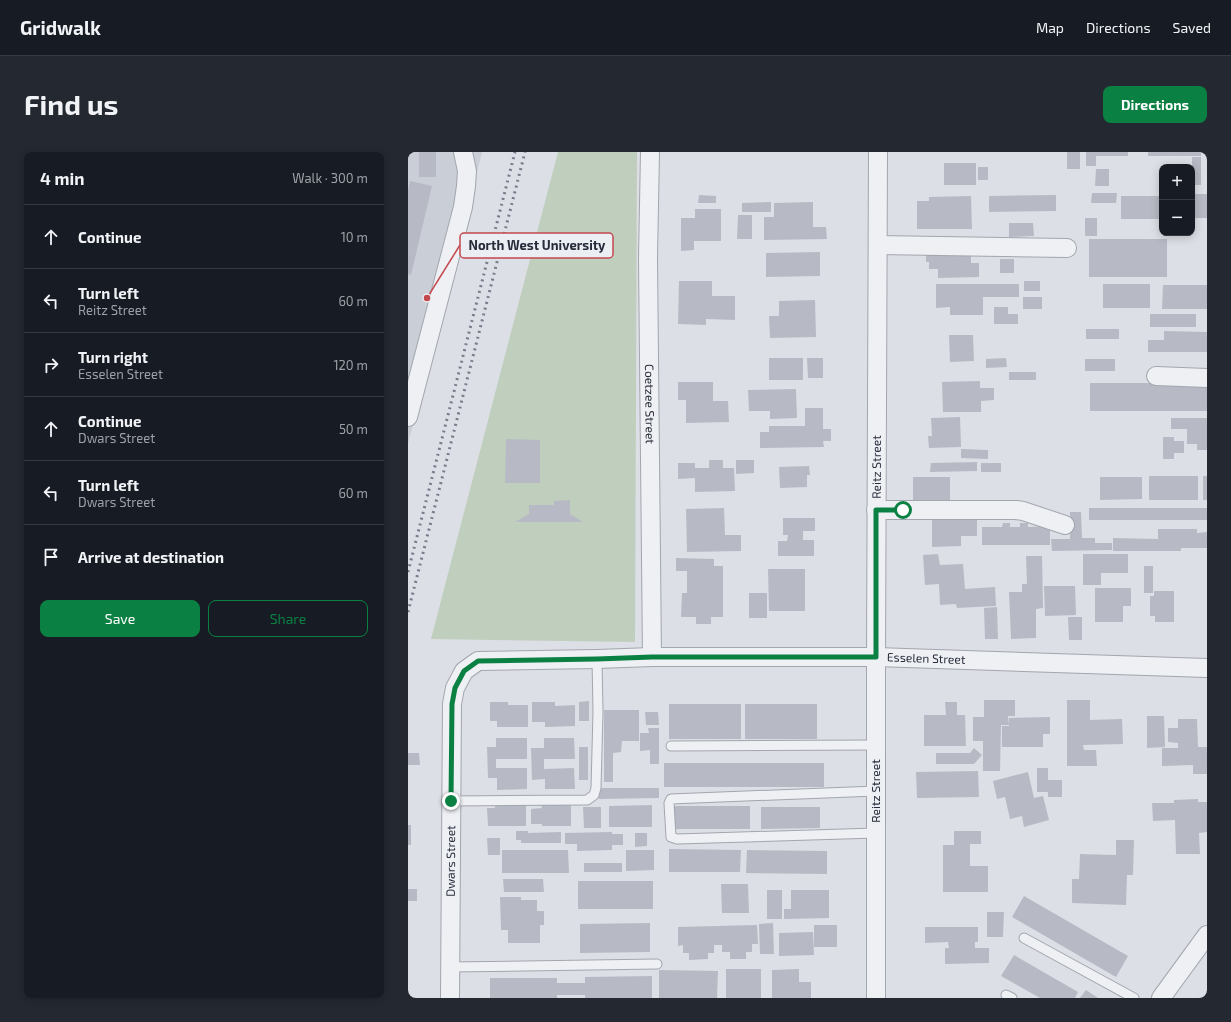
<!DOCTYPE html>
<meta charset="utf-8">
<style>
body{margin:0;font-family:"Exo 2",sans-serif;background:#242831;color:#f1f3f6}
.controls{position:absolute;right:12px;top:12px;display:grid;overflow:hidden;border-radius:8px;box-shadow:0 2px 10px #0003}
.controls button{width:36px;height:36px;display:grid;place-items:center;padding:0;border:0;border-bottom:1px solid #363941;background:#171b24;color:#f1f3f6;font:20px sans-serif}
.stop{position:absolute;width:12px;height:12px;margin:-9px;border:3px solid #0b8043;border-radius:50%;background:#fff}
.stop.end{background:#0b8043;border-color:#fff;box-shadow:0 1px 4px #0008}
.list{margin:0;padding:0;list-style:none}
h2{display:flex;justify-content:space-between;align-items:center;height:52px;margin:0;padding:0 16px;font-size:17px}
h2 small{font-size:13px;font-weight:400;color:#9ea1a6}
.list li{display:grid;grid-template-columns:26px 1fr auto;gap:12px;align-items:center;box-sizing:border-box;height:64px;padding:0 16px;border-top:1px solid #363941}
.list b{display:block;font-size:15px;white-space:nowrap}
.list p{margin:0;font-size:13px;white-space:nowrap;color:#9ea1a6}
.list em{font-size:13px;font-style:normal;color:#9ea1a6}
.actions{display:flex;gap:8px;padding:12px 16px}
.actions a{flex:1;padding:9px 0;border:1px solid #0b8043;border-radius:8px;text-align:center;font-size:14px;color:#0b8043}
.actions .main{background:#0b8043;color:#fff}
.icon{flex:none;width:22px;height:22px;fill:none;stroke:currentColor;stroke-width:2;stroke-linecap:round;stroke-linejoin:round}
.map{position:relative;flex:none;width:799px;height:846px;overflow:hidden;border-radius:8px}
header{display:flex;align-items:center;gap:24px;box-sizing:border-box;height:56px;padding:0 20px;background:#171b24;border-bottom:1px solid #363941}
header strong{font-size:19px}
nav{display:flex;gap:22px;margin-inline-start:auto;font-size:14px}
.intro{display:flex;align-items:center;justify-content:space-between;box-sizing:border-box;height:96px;padding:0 24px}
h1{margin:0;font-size:28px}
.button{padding:10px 18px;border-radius:8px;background:#0b8043;color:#fff;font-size:14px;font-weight:700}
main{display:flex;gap:24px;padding:0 24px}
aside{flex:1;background:#171b24;border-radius:8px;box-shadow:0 2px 10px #0003}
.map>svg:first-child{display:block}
.built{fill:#caced6}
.green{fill:#c0cebe}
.building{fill:#b7bac4}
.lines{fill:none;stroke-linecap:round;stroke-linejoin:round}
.lane-casing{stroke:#a2a6ae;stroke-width:11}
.street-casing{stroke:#a2a6ae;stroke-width:20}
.lane{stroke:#eef0f4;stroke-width:9}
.street{stroke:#eef0f4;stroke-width:18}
.rail{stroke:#777d8d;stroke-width:3;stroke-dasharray:2 4;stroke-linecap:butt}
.route{stroke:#0b8043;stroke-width:5}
.labels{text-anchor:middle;stroke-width:3;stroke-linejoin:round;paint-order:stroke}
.street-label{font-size:12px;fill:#272c3a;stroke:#ebeef3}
.leader{fill:none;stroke:#c3484e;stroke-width:1.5}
.callout-dot{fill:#c3484e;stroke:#ebeef3;stroke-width:1.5}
.callout{fill:#ebeef3;stroke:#c3484e;stroke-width:1.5}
.callout-label{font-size:13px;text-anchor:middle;font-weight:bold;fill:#272c3a}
</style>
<header>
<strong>Gridwalk</strong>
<nav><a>Map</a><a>Directions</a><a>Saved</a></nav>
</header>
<div class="intro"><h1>Find us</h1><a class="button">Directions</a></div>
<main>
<aside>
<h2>4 min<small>Walk · 300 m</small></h2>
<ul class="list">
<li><svg class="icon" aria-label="ahead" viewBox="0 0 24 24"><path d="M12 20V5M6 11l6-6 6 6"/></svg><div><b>Continue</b></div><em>10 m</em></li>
<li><svg class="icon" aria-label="left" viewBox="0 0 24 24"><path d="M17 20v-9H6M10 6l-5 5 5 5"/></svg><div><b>Turn left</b><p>Reitz Street</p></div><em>60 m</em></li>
<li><svg class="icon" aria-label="right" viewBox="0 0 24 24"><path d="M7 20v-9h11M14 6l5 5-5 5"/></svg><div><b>Turn right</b><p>Esselen Street</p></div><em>120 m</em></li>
<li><svg class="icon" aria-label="ahead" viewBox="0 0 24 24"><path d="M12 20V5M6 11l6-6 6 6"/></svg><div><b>Continue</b><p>Dwars Street</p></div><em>50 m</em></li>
<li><svg class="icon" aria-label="left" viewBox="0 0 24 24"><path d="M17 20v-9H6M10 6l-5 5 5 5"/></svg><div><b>Turn left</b><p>Dwars Street</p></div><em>60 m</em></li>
<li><svg class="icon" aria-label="arrive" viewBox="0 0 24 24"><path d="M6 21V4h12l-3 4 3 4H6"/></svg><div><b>Arrive at destination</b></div></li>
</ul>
<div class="actions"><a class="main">Save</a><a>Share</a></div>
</aside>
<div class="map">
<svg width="799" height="846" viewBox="0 0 799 846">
<rect width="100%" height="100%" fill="#dcdfe5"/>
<path class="built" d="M0,0h74l-74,292z"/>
<path class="green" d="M150,0h79l-2,490 -204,-3z"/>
<path class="building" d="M11,0h17v25h-17z
M659,0h13v17h-13z
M678,0h42v4h-32v10h-10z
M740,0h53v4h-53z
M784,5h9v28h-9z
M536,11h32v22h-32z
M570,15h10v13h-10z
M688,17h13v17h-14z
M2,29l22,5 -21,89 -3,-1v-84z
M684,41h25l-1,10h-25z
M784,42h15v24h-15z
M291,43l17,1v7h-18z
M648,43v16l-67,1v-16z
M563,44l1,33h-55v-28h12v-4z
M713,44h41v23h-41z
M363,50v10h-29v-9z
M405,50v25h13l1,12 -63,1v-23h10v-14z
M287,57h26v32h-27v9l-13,1v-33h14z
M330,63h14v24h-15z
M677,66h12v18h-12z
M601,71h24l1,13 -25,1z
M681,87h78v38h-78z
M518,97h45v14h8v14l-41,1v-9h-9v-7h-3z
M412,100v24l-54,1v-24z
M592,107h14v14h-14z
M271,129h33v15h23v24l-29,-1v6l-28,-1z
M616,129h16v10h-16z
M528,132h83v13h-36v18h-33v-8l-14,1z
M695,132h47v24h-47z
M755,133h44v24h-45z
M615,145h19v12h-19z
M407,148l1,37 -46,1 -1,-22h10v-15z
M586,155h14v7h10v10h-24z
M742,162h46v13h-46z
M678,177h33v10h-33z
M756,179l43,1v20h-59v-12h16z
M541,183h24l1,26 -24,1z
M361,206h34v22h-34z
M399,206h16v20h-15z
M598,206l1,9 -21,1v-9z
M677,207h30v12h-30z
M601,220h27v8h-27z
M572,229v7h14v12l-13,1v11h-38l-1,-30z
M270,230h35v19h15l1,21 -43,1v-23h-8z
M682,231h117v28h-117z
M388,237l1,29 -27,1v-8h-21l-1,-21z
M397,256h18v21h8v12h-8l1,6 -64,1v-16h9v-6h36z
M552,265l1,30 -32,1 -1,-12h4l-1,-18z
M763,266h36v32h-10v-6h-10v-15h-16z
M755,285h11v4h10v12h-10v6h-11z
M98,287l34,1v43h-35z
M553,297l27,1v9l-27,-1z
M301,308h14v8h11l1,23 -40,1v-14l-17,1v-16h17v5h14z
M328,308h18v13l-18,1z
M569,310v9l-47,1 1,-9z
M573,311h20v9h-20z
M401,314l1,9h-3v12l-27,1 -1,-21z
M741,324h49v24h-49z
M795,324h4v24h-4z
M505,325h37v23h-37z
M692,325h42v22l-42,1z
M162,348v14l13,8h-68l14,-8v-9h25v-4z
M316,356l1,27h16v16l-54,1 -1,-43z
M681,356h118v12h-118z
M576,360v7h-7v17h-16v10l-29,1v-29z
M662,360h11l1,26h13v5h17v7l-60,1 -1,-12h19z
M375,366h32v13h-12v9h11v16h-36v-15h9l1,-6h-5z
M595,371h7v4h10v-4h8v4l22,-1v19h-68v-18h20z
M750,377h39v4l10,-1v16h-26v3h-68v-13l45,1z
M530,402l2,11 23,-1 2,25 30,-2 1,19 -39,2 -1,-4 -16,1 -1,-21 -14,1 -2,-30z
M675,402h45v19h-27v12h-18z
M618,404h16l1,52 -7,1v29l-25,1 -2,-47h13v-8h5z
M268,406l38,1v7h9v51h-12v7h-15v-7h-15l1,-24h5v-22h-11z
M736,414h9v27h-9z
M360,417h37v42h-36z
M636,434h31l1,29 -31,1z
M687,436h36v18h-8v16h-28z
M746,439h20v31h-19v-6h-5v-20h4z
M341,441h18v25h-18z
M589,455l1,32h-13l-1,-31z
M660,465h14v23h-13z
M576,548h31v16h-7l1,9h-8l-1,46h-17v-30h-10v-24h11z
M659,548h23v20l32,-1 1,25 -40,1 1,5h12l1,16h-30z
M181,549v20h-10v-19z
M82,550h18v3h20v22h-31v-6h-7z
M124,550h23v4l20,-1v21l-30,1v-5h-13z
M537,550h12v13h8l1,31h-42v-31h22z
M261,552h72v35h-72z
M337,552h72v35h-72z
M196,558h35v31h-17l-1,11 -8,1v29h-9z
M237,560h13l1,13h-13z
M739,564h17l1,31 -18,1z
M642,565v17h-7v13h-41v-21h7v-8z
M770,567h19l1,28h9v27h-14v-9l-31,1v-18h16v-5l-10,-1v-14h10z
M240,576h11v36h-9v-14l-10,1v-18h9z
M88,586h31v21h-31v9h31v21l-30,1v-12h-9l-1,-31h9z
M136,586h30l1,21h-31v10l30,-1 1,21h-30v-10l-13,1 -1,-32h13z
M171,595h9v33h-9z
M566,596l8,7 -8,9h-38v-11h34z
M0,601h11l1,12h-12z
M256,611h160v24h-160z
M629,616h11v12h14v17h-14v-5h-11z
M570,619l1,26 -62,1 -1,-26z
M620,620l6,26 9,-2 6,24 -25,7 -2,-11 -12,3 -5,-22 -8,2 -4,-18z
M191,636h60v10l-60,1z
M790,647v3h9v30l-8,1 1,21h-24l-1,-34 -22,1 -1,-18h22v-3z
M118,652v22h-38l-1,-18h8v-3z
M133,653h30v21h-29v-2h-11v-15l11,-1z
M244,653v22h-43v-21z
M264,654h78v23h-78z
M175,655h18v21h-17z
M353,655h59v21l-59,1z
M0,673h3v20h-3z
M108,679h12v2l33,-1v11h-40v-3h-5z
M546,679h27v13h-11v22h18v26h-45v-47h11z
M204,680v2h11v11h-11v5l-35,1v-7h-12v-11z
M227,681h12v13l-12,1z
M79,686h13v17h-12z
M708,688h18l-1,35h-6l-1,30 -54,-2v-24h7l1,-25 36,1z
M261,697l72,1 -1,22h-71z
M94,698h66l1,23h-67z
M218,698h28v20l-28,1z
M339,698l80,1v23l-81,-1z
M176,711h38v9h-38z
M95,727h40l1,13h-40z
M170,729h75v28h-75z
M313,732h27l1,29h-27z
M0,737h9v12h-9z
M359,738h15v29h-15z
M383,738h38v28l-45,1v-10h7z
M616,744l104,60 -12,21 -104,-60z
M92,745h21v3h16v11h7v14h-4v18h-32v-13h-7z
M579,760h17l-1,25h-16z
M242,771v29l-70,1v-29z
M365,771l1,31h-14l-1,-30z
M349,773l1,19h-6v8h-6v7h-16v-7h-8v-7h-8v8h-6v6l-19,1v-7h-6v-8l-5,1v-19z
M406,773h23v22h-23z
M517,775h53v15h-3v6h14v15l-44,1v-16h4l-1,-6 -23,1z
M405,780l1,23 -35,1v-23z
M606,803l64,37 -3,6h-35l-39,-22z
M318,817h35v29h-35z
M391,817v13h12v16h-39v-28z
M251,818l59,1 -1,27h-58z
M244,824v22h-67v-3h-28v3h-67v-20h67v5h28v-6z
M678,838l12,8h-18z"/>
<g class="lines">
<g class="lane-casing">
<path id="lane" d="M263,594l205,-1
M468,639l-205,8 -2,4 2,34 6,2 199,-6
M43,649l136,-1 7,-5 2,-7 2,-76 -1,-53
M616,786l110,60
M42,815l207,-3
M598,843l6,3"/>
</g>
<g class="street-casing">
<g id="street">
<path id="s1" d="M242,0l-2,106 4,399"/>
<path d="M470,93l189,3"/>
<path d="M748,224l51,2"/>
<path d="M0,265l55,-210 3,-21 1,-15 -4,-19"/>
<path d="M468,358h140l7,1 42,14"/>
<path id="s2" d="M42,846l2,-294 3,-16 9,-17 14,-10 119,-2 55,-2h224l331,11"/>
<path id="s3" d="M468,846v-341l2,-505"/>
<path d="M753,846l46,-63"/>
</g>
</g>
<use href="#lane" class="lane"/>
<use href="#street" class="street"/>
<path class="rail" d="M0,420l107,-420
M0,460l117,-460"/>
</g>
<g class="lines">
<path class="route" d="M43,649l1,-97 3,-16 9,-17 14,-10 119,-2 55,-2h224v-147h27"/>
</g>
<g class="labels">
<g class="street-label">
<text dy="4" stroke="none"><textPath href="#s1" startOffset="252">Coetzee Street</textPath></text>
<text dy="4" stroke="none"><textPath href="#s3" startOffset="531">Reitz Street</textPath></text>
<text dy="4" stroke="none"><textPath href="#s2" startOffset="795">Esselen Street</textPath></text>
<text transform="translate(468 639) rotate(-90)" y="4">Reitz Street</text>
<text dy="4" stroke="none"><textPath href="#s2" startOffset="137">Dwars Street</textPath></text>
</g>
</g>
<path class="leader" d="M19 146L52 93"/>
<circle class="callout-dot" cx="19" cy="146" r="4"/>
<rect class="callout" x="52" y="81" width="153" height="25" rx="4"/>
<g class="callout-label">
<text x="129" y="98">North West University</text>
</g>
</svg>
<div class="controls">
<button>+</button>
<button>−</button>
</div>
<div class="stop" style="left:495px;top:358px"></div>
<div class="stop end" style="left:43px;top:649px"></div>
</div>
</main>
